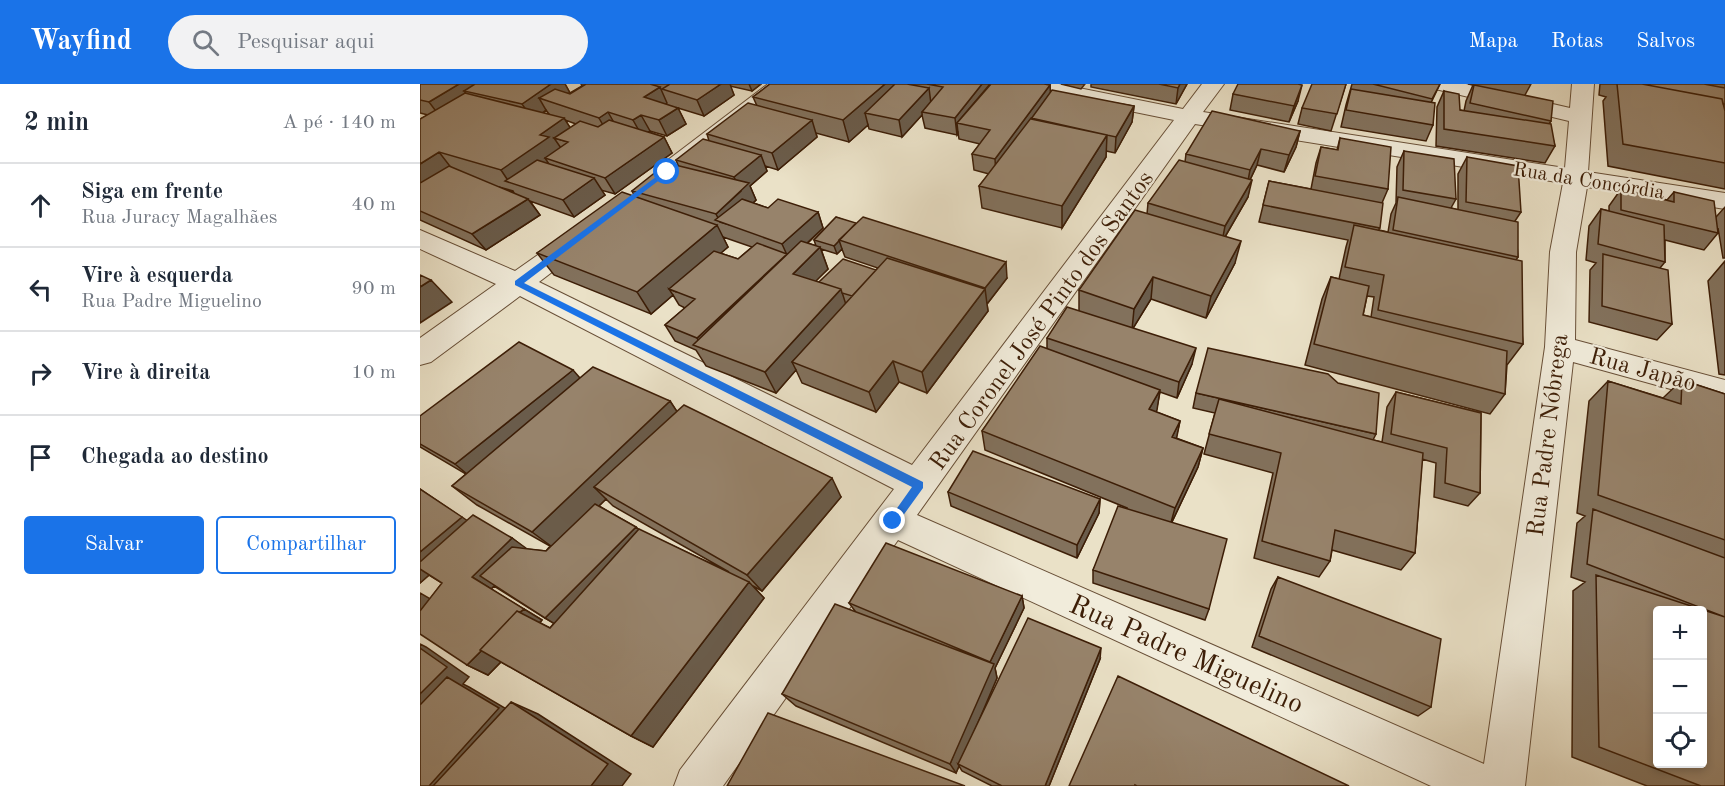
<!DOCTYPE html>
<html lang="pt">
<meta charset="utf-8">
<style>
body{margin:0;font-family:"Old Standard TT",serif;background:#f2f2f3;color:#1f2937}
.controls{position:absolute;right:18px;bottom:18px;display:grid;overflow:hidden;border-radius:6px;box-shadow:0 3px 9px #0003}
.controls button{width:54px;height:54px;display:grid;place-items:center;padding:0;border:0;border-bottom:2px solid #e0e1e3;background:#fff;color:#1f2937;font:30px sans-serif}
.stop{position:absolute;width:18px;height:18px;margin:-14px;border:4px solid #1a73e8;border-radius:50%;background:#fff}
.stop.end{background:#1a73e8;border-color:#fff;box-shadow:0 2px 6px #0008}
.list{margin:0;padding:0;list-style:none}
h2{display:flex;justify-content:space-between;align-items:center;height:78px;margin:0;padding:0 24px;font-size:26px}
h2 small{font-size:20px;font-weight:400;color:#747a83}
.list li{display:grid;grid-template-columns:39px 1fr auto;gap:18px;align-items:center;box-sizing:border-box;height:84px;padding:0 24px;border-top:2px solid #e0e1e3}
.list b{display:block;font-size:22px;white-space:nowrap}
.list p{margin:0;font-size:20px;white-space:nowrap;color:#747a83}
.list em{font-size:20px;font-style:normal;color:#747a83}
.actions{display:flex;gap:12px;padding:18px 24px}
.actions a{flex:1;padding:14px 0;border:2px solid #1a73e8;border-radius:6px;text-align:center;font-size:21px;color:#1a73e8}
.actions .main{background:#1a73e8;color:#fff}
.icon{flex:none;width:33px;height:33px;fill:none;stroke:currentColor;stroke-width:2;stroke-linecap:round;stroke-linejoin:round}
.map{position:relative;flex:none;width:1305px;height:702px;overflow:hidden}
header{display:flex;align-items:center;gap:36px;box-sizing:border-box;height:84px;padding:0 30px;background:#1a73e8;color:#fff}
header strong{font-size:28px}
nav{display:flex;gap:33px;margin-inline-start:auto;font-size:21px}
.search{width:420px;height:54px;background:#f2f2f3;display:flex;align-items:center;gap:15px;box-sizing:border-box;padding:0 21px;border-radius:33px;color:#747a83;font-size:22px}
main{display:flex}
aside{flex:1;background:#fff}
.map>svg:first-child{display:block}
.lines{fill:none;stroke-linecap:round;stroke-linejoin:round}
.minor-casing{stroke:#684f37;stroke-width:2}
.minor{fill:#f1ecdb;fill-rule:evenodd}
.wall{fill:#82715c;stroke:#3d1e07;stroke-width:1.5;fill-rule:evenodd}
.shaded-wall{fill:#6a5c4b;stroke:#3d1e07;stroke-width:1.5}
.building{fill:#97836b;stroke:#3d1e07;stroke-width:1.5;fill-rule:evenodd}
.route{fill:#1a73e8}
.labels{text-anchor:middle;stroke-width:4.5;stroke-linejoin:round;paint-order:stroke}
.far-street-label{font-size:20px;fill:#3d1e07;stroke:#f1ecdb}
.street-label{font-size:24px;fill:#3d1e07;stroke:#f1ecdb}
.near-street-label{font-size:28px;fill:#3d1e07;stroke:#f1ecdb}
</style>
<header>
<strong>Wayfind</strong>
<div class="search"><svg class="icon" aria-label="search" viewBox="0 0 24 24"><circle cx="10" cy="10" r="6"/><path d="M15 15l6 6"/></svg>Pesquisar aqui</div>
<nav><a>Mapa</a><a>Rotas</a><a>Salvos</a></nav>
</header>
<main>
<aside>
<h2>2 min<small>A pé · 140 m</small></h2>
<ul class="list">
<li><svg class="icon" aria-label="ahead" viewBox="0 0 24 24"><path d="M12 20V5M6 11l6-6 6 6"/></svg><div><b>Siga em frente</b><p>Rua Juracy Magalhães</p></div><em>40 m</em></li>
<li><svg class="icon" aria-label="left" viewBox="0 0 24 24"><path d="M17 20v-9H6M10 6l-5 5 5 5"/></svg><div><b>Vire à esquerda</b><p>Rua Padre Miguelino</p></div><em>90 m</em></li>
<li><svg class="icon" aria-label="right" viewBox="0 0 24 24"><path d="M7 20v-9h11M14 6l5 5-5 5"/></svg><div><b>Vire à direita</b></div><em>10 m</em></li>
<li><svg class="icon" aria-label="arrive" viewBox="0 0 24 24"><path d="M6 21V4h12l-3 4 3 4H6"/></svg><div><b>Chegada ao destino</b></div></li>
</ul>
<div class="actions"><a class="main">Salvar</a><a>Compartilhar</a></div>
</aside>
<div class="map">
<svg width="1305" height="702" viewBox="0 0 1305 702">
<rect width="100%" height="100%" fill="#eae1c7"/>
<filter id="stains"><feTurbulence type="fractalNoise" baseFrequency=".00333" numOctaves="4"/><feColorMatrix values="0 0 0 0 .2 0 0 0 0 .09 0 0 0 0 .02 0 0 0 .5 -.17"/></filter>
<radialGradient id="worn" r=".72"><stop offset=".6" stop-color="#630" stop-opacity="0"/><stop offset="1" stop-color="#630" stop-opacity=".3"/></radialGradient>
<g class="lines">
<g class="minor-casing">
<path id="minor" d="M348,0h24l-112,89 -8,2 -8,-2 -4,-5 4,-5z
M596,0h43l124,25 19,-25h22l-21,28 362,56 4,-47 -138,-33 -4,-4h39l104,24 2,-24h22l-6,88 137,21v16l-138,-22 -11,65 -1,88 150,40v24l-152,-42 -48,424h-94l-533,-246 -175,246h-49l6,-16 214,-281 -374,-193 -89,66 -11,3v-27l76,-54 -76,-35v-19l95,41 57,-40 9,-2 9,2 4,6 -4,6 -51,39 373,183 262,-345 -147,-30 -7,-2zM775,40l368,59 -13,69 -5,95 -61,417 -567,-249z"/>
</g>
<use href="#minor" class="minor"/>
</g>
<path class="wall" d="M0,0h145l5,9 12,-7 -1,-2h180l-9,7 -22,-5 4,9 -30,21 -26,-8 8,16 -19,12 -17,-5 -2,1 16,5 8,16 -57,41 -14,-4 4,5 -31,22 -44,-16 10,14 -54,35 -66,-30v-101l8,-4 -8,-2zM126,26l3,4 -6,-1zM145,36l11,4 -6,4zM79,103l14,4 1,2z
M350,0h274l6,1v7l84,14 -2,16 -17,31 -9,-2v6l-44,71 -80,-20 -3,-22 10,-12 -15,-4 -2,-16 8,-10 -21,-5 -1,-6 -1,2 -32,-7 -3,-13 -20,22 -33,-8 -1,-4 -19,17 -33,-9 1,4 -39,33 -13,-4 2,5 -17,15 6,14 -3,3 15,5 50,4 5,16 -15,15 8,3 -2,-6 22,-23 171,61 -20,26 1,7 -61,82 -28,-11 -23,30 -74,-29 -6,-13 -20,23 -70,-27 -10,-16 -21,-9 -10,-16 20,-17 -6,-3 -6,-10 -22,19 -97,-39 -17,-22 98,-56 -3,-6 46,-26 -2,-5 33,-19 -2,-7 50,-28 -4,-9zM303,153l29,10 -14,12 -18,-6 8,-6zM401,165l16,5 5,-5 3,8 33,11 -2,2 -57,12 -4,-1 13,-12z
M641,0h24l-4,5z
M671,0h96l-11,20 -85,-17z
M926,0l-15,47 -33,-7 4,-16z
M932,0h88l-9,19 2,22 -7,16 -85,-14 5,-22z
M1048,0h63l-6,11 26,26 -2,3 6,22 -10,17 -109,-17 1,-39 7,-16 16,19 4,1 2,-10 7,-16z
M1180,0h125v105l-117,-23 -5,-65 3,-4 -7,-2z
M813,10l65,7 -9,21 -59,-12z
M880,47l-4,16 -12,25 -27,-7 -7,15 -2,17 -23,40 10,26 -29,55 -55,-19 -18,29 59,36 -15,34 -17,-6 -4,20 24,9 -4,17 27,10 -5,19 -26,55 37,87 -4,11 -112,-37v-13l34,-62 -142,-58 -3,-19 65,-82v-11l32,-27v-21l68,-76 1,-11 37,-41 1,-8z
M920,54l48,51 -6,14 -3,27 9,2 3,-18 5,-11 1,-36 7,-16 52,48 -5,9 7,2v-36l9,-17 54,55 -6,9 3,36 -2,3 7,84 -16,21 -2,29 -15,20 -185,-49 17,-66 9,-22 8,2 7,-32 2,-7 -89,-18 10,-41 42,8 5,-26 5,-16 16,3zM947,212l7,1 -3,20 -8,-2z
M1201,105l46,11 7,-8 42,25 9,-10v51h-2l-5,-30v5l-14,17 -39,-10v22l-5,6 12,56 -15,16 -68,-18 1,-52 6,-7 -10,-3 3,-34 12,-17 8,2v-5z
M1305,177v114l-6,-1 -11,-93z
M160,294l90,23 7,11 164,85 -79,94 -9,-5 11,12 -111,149 -22,-11 -130,-74 -13,13 -21,-10 -37,-66 12,-16 -13,-8 -9,8v-94l47,32 45,17 14,11 20,2 4,-5 -73,-41 -25,-19 14,-12 -46,-27v-31zM186,415l7,7 116,66 -90,-42 -3,-3 -37,-21zM74,502l51,32 9,5 -4,5 -10,-5 2,-3 -51,-31z
M1262,296l43,14v392h-78l-75,-29 1,-166 12,-9 -14,-5 6,-54 8,-7 -8,-3 12,-112 19,-20 55,17z
M976,308l85,21 -1,80 -12,13 -34,-9 2,-34 -14,-4 -7,94 -14,17 -69,-20 -2,11 -11,16 -65,-19 19,-85 -69,-19 11,-41 -22,-5 3,-15 180,41 -3,6 9,2 5,-35z
M528,408l152,7 -1,14 -22,45 -126,-52z
M858,493l153,130 -13,9 -166,-69 19,-58z
M602,512l2,12 -29,60 2,10 -20,47 123,-66 -51,127h-57l-30,-15 -3,-5 -3,7 -160,-67 -14,-12 73,-83 -6,-8z"/>
<path class="shaded-wall" d="M39,0h37l-32,7 7,9 -30,18 -12,-16z
M131,0h14l5,9 -31,5 7,12 -13,10 -11,-16z
M301,0h9l4,11 -30,21 -7,-16z
M329,0h12l-9,7z
M465,0h19l-39,29 3,12 -19,17 -6,-22z
M562,0h8l-33,39 1,10 -1,2 -2,-17z
M760,0h7l-11,20 2,-16z
M630,1l1,16 -55,74 -1,-16z
M882,1l-4,16 -9,21 5,-16z
M240,3l7,16 -15,10 -8,-16z
M509,4l2,16 -9,8v3l-20,22 -3,-17z
M714,22l-2,16 -17,31 1,-16z
M258,24l8,16 -19,12 -8,-16z
M188,28l9,16 -9,6 -9,-16z
M221,31l9,16 -8,5 -9,-16z
M144,34l14,22 -10,2 -14,-4 9,13 -18,7 6,9 -42,15 -8,-12 39,-35z
M392,36l5,17 -39,33 -6,-17z
M880,47l-4,16 -12,25 5,-17z
M687,51l-1,22 -44,71v-22z
M244,53l8,16 -57,41 -10,-16z
M841,65l-4,16 -10,21 3,-16z
M19,68l17,22 -36,24v-34z
M341,71l6,16 -17,15 6,14 -26,25 -10,-3 -4,-8 25,-23 -7,-14z
M174,94l11,17 -31,22 -11,-17z
M832,96l-4,17 -26,45 3,-16z
M108,115l12,16 -54,35 -14,-16z
M398,128l5,16 -33,31 -87,90 -6,-11 90,-83 -5,-11z
M436,139l-17,17 3,9 -5,5 -3,-8z
M297,141l11,22 -52,45 -7,-3 4,6 -22,19 -14,-22z
M821,157l-6,22 -29,55 5,-22z
M400,163l8,22 -26,26 -9,-21z
M586,178l1,16 -20,26 -2,-16z
M733,193l-2,22 -19,31 2,-21z
M11,196l21,22 -32,21v-36z
M421,205l7,22 -56,51 4,8 -20,23 -11,-21z
M565,205l3,22 -61,82 -5,-21z
M776,264l-4,16 -15,34 2,-16z
M473,277l6,21 -23,30 -7,-20z
M153,286l13,15 -113,94 -18,-15z
M740,306l-3,20 -10,19 2,-20z
M250,317l14,21 -90,65 12,12 -51,50 -23,-17z
M760,337l-4,20 -4,-4z
M783,364l-5,19 -28,59 5,-18z
M412,394l9,19 -79,94 -15,-16z
M680,415l-1,14 -22,45v-13z
M42,433l19,13 -61,53v-31z
M216,443l14,13 -87,89 -18,-11z
M92,454l18,13 -39,38 -19,-12z
M329,498l15,16 -111,149 -22,-11z
M0,509l24,14 -24,24z
M602,512l2,12 -29,60 2,10 -37,87 -2,-1 1,2 -3,7 -6,-9 40,-102z
M104,525l18,11 -54,55 -21,-10z
M0,560l6,3 43,30 -6,7 6,3 51,30 -61,69h-30l-9,-59z
M681,564l-1,11 -51,127h-4z
M91,618l27,12 93,60 -9,12h-31z"/>
<path class="building" d="M0,0h39l-30,18 -9,-2z
M55,0h76l-29,20 -58,-13z
M166,0h64l10,3 -16,10 34,11 -19,12 -18,-5 -8,5 -25,-8 -9,6 -60,-20 16,-9 15,5z
M250,0h51l-24,16 -35,-11z
M350,0h115l-42,36 -90,-23z
M475,0h12l22,4 -30,32 -34,-7z
M507,0h55l-27,34 -33,-6 21,-25z
M571,0h53l6,1 -55,74 -23,-5 18,-24 -33,-7z
M739,0h21l-2,4z
M818,0h60l4,1 -8,21 -61,-12z
M892,0h34l-9,30 -35,-6z
M953,0h67l-8,15z
M1197,0h25l80,15 3,12v52l-102,-19z
M1222,0h62l21,4v16h-2l-1,-5z
M1054,1l79,16 -2,20 -81,-18z
M931,5l84,14 -2,22 -87,-15z
M632,6l82,16 -18,31 -85,-18z
M1024,7l15,3 1,16 91,14 4,22 -111,-17z
M45,9l99,25 -24,17 9,2 -48,33 -62,-18 -19,12v-45z
M328,19l64,17 -40,33 -65,-19z
M792,27l88,20 -11,24 -28,-6 -11,21 -64,-16z
M611,34l76,17 -45,71 -83,-20z
M189,36l55,17 -59,41 -60,-20 23,-16 -14,-4 26,-17 18,6z
M920,54l51,9 -3,42 -73,-13 6,-29 17,3z
M283,55l58,16 -27,22 -58,-17z
M984,67l50,8 2,40 -53,-9z
M1047,73l51,9 3,46 -55,-10z
M117,76l57,18 -31,22 -58,-19z
M759,76l73,20 -27,46 -77,-23z
M247,79l82,20 -33,31 -84,-23z
M29,82l79,33 -56,35 -52,-23v-28z
M849,97l114,22 -3,25 -117,-23z
M1201,105l53,13v-10l40,9 4,32 -97,-23z
M202,108l95,33 -80,67 -100,-39z
M978,113l120,25v35l-125,-27z
M322,115l26,9 10,-9 40,13 -36,32 -67,-24z
M1181,125l63,16 1,37 -67,-18z
M715,126l106,31 -30,55 -58,-19 -19,32 -55,-19z
M416,133l20,6 -22,23 -20,-6z
M443,133l143,45 -21,26 -146,-48z
M934,141l168,36 1,83 -145,-34 6,-35 -39,-8z
M381,157l19,6 -27,27 48,15 -76,83 -72,-27z
M337,159l30,11 -90,84 -32,-13 30,-26 -26,-10 45,-38 24,8z
M1183,170l65,16 4,54 -70,-18z
M467,174l98,31 -63,83 -29,-11 -24,31 -77,-30z
M423,175l33,11 -24,26 -10,-3 -1,-4 -22,-7z
M0,191l11,5 -11,7z
M911,193l38,9 -6,29 144,36 -2,43 -191,-50z
M647,223l129,41 -17,34 -132,-44z
M99,258l54,28 -118,94 -35,-20v-28z
M620,262l120,44 -11,19 31,12 -8,16 31,11 -28,60 -193,-77z
M788,264l120,26 10,9 41,10 -3,41 -180,-41z
M173,283l77,34 -138,131 -80,-46z
M1262,296l43,14v146l-127,-45 10,-114 73,23z
M976,308l85,21 -1,80 -35,-10 2,-35 -56,-14z
M799,315l204,54 -8,100 -80,-23 -5,31 -68,-20 19,-88 -72,-19z
M264,321l148,73 -85,97 -153,-88z
M553,367l127,48 -23,46 -129,-53z
M0,405l42,28 -42,35z
M175,420l41,23 -91,91 -65,-42 32,-29 34,4z
M698,422l109,33 -18,70 -116,-39z
M1173,425l132,49v59l-138,-53z
M53,431l39,23 -40,39 52,32 -4,3 -3,-1 -37,39 1,1 -14,14 -47,-31v-23l22,-28 -22,-14v-7z
M219,445l110,53 -118,154 -151,-86 37,-39 33,17z
M466,459l136,53 -32,66 -141,-59z
M1176,491l129,42v169h-24l-102,-39zM1238,526h44v154h-44z
M858,493l163,62 -10,68 -172,-71z
M415,520l159,60 -44,100 -168,-70z
M608,534l73,30 -56,138h-43l-44,-22z
M0,564l27,19 -27,27z
M698,592l231,110h-212l-2,-1v1h-66z
M27,593l52,31 -70,78h-9v-81z
M91,618l97,62 -17,22h-158z
M348,629l197,73h-238z"/>
<path class="route" d="M244,87l6,1 -146,111 399,199v6l-26,36 -4,1 -5,-4 24,-34 -397,-202v-4z"/>
<g class="labels">
<g class="far-street-label">
<text transform="translate(1169 96) rotate(9)" y="7">Rua da Concórdia</text>
</g>
<g class="street-label">
<text transform="translate(621 236) rotate(-54)" y="8">Rua Coronel José Pinto dos Santos</text>
<text transform="translate(1223 285) rotate(15)" y="8">Rua Japão</text>
<text transform="translate(1127 351) rotate(-83)" y="8">Rua Padre Nóbrega</text>
</g>
<g class="near-street-label">
<text transform="translate(767 569) rotate(24)" y="10">Rua Padre Miguelino</text>
</g>
</g>
<rect width="100%" height="100%" filter="url(#stains)"/>
<rect width="100%" height="100%" fill="url(#worn)"/>
</svg>
<div class="controls">
<button>+</button>
<button>−</button>
<button><svg class="icon" aria-label="locate" viewBox="0 0 24 24"><circle cx="12" cy="12" r="6"/><path d="M12 2v4M12 18v4M2 12h4M18 12h4"/></svg></button>
</div>
<div class="stop" style="left:247px;top:88px"></div>
<div class="stop end" style="left:473px;top:437px"></div>
</div>
</main>
